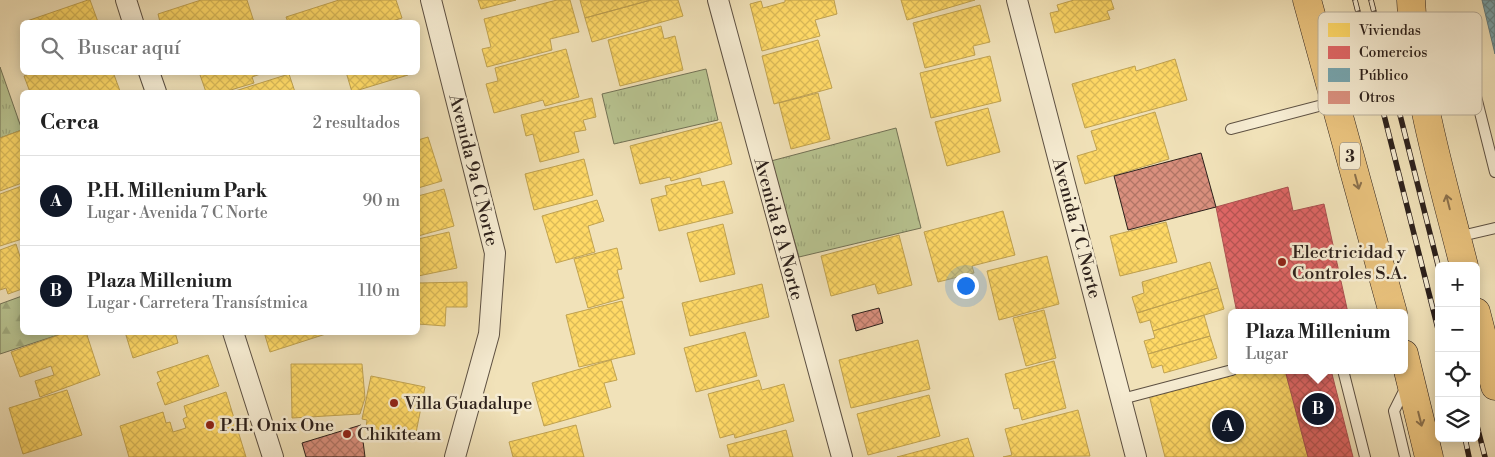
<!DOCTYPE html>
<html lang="es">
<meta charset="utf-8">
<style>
body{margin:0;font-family:"Libre Bodoni",serif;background:#f2f2f2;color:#222}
.controls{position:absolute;right:15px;bottom:15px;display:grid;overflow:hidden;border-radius:8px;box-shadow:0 2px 12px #0003}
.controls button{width:45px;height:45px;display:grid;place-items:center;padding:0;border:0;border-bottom:1px solid #e0e0e0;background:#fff;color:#222;font:25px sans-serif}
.you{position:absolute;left:965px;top:285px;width:18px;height:18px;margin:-12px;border:4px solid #fff;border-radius:50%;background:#1a73e8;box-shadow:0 0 0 8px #1a73e833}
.badge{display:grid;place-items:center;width:32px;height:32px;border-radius:50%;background:#111827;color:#fff;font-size:16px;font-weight:700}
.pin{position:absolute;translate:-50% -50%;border:2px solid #fff;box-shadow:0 1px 5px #0006}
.popup{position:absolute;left:1228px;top:309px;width:180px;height:65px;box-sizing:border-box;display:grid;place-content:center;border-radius:8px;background:#fff;filter:drop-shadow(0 1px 4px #0005);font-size:16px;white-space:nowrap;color:#767676}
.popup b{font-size:19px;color:#222}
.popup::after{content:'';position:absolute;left:50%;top:100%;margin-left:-10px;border:10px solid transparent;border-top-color:#fff}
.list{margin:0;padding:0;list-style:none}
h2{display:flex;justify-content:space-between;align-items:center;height:65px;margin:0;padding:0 20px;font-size:21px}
h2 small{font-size:16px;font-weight:400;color:#767676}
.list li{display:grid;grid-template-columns:32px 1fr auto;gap:15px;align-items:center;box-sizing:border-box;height:90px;padding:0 20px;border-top:1px solid #e0e0e0}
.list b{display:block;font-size:19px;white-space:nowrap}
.list p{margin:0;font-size:16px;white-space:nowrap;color:#767676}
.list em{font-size:16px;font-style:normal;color:#767676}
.icon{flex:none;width:28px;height:28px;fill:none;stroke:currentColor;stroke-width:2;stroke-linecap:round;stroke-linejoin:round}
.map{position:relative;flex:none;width:1495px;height:457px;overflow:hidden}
.search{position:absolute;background:#fff;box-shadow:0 2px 12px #0003;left:20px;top:20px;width:400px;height:55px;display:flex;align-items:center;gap:12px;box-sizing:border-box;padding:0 18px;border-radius:8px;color:#767676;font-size:19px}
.panel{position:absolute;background:#fff;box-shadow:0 2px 12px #0003;left:20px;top:90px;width:400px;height:245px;border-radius:8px}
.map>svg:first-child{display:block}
.grass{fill:url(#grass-tufts);stroke:#727256}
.forest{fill:url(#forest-firs);stroke:#727256}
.homes{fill:url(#homes-cross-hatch);stroke:#c0a250}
.shops{fill:url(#shops-cross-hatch);stroke:#aa5150}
.public{fill:url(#public-cross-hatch);stroke:#607d83}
.building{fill:url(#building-cross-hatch);stroke:#2c201b}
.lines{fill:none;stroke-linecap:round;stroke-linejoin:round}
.lane-casing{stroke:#5d5042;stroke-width:12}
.street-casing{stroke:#5d5042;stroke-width:22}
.primary-casing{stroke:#2c201b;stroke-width:29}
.lane{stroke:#f6ecd2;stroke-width:10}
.street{stroke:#f6ecd2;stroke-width:20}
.primary{stroke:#e8c17c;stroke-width:28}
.rail-casing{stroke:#2c201b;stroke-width:5.5}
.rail{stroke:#f6ecd2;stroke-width:4;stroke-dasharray:11;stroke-linecap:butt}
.oneway{stroke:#8a704c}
.poi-dot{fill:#8f2418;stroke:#f6ecd2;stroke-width:2}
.labels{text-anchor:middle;stroke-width:5;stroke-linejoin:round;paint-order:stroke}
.shield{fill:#f6ecd2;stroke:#695d52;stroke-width:1}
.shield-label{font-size:16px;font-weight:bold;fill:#2c201b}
.street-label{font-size:18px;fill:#2c201b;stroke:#f6ecd2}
.poi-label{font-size:18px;fill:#2c201b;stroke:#f6ecd2;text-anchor:start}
.key{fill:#f6ecd2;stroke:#b9af9b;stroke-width:1}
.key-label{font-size:14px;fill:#2c201b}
</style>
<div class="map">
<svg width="1495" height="457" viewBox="0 0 1495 457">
<defs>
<pattern id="grass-tufts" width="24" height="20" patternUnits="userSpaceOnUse" patternTransform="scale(1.25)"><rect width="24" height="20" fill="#b8c491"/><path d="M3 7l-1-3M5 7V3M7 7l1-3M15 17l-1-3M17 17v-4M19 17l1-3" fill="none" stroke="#9ea87c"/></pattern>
<pattern id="forest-firs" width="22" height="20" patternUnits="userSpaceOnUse" patternTransform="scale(1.25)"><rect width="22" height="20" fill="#b8c491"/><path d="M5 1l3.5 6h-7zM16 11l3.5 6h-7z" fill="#9ea87c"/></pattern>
<pattern id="homes-cross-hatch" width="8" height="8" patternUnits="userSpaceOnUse" patternTransform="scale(1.25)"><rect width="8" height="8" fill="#ffd966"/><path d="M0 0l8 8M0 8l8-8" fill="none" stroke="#dbba58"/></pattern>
<pattern id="shops-cross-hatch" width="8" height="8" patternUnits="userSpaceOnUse" patternTransform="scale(1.25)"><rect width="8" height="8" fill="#e06666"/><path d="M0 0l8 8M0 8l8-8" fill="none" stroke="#b65453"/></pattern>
<pattern id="public-cross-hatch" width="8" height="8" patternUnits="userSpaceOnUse" patternTransform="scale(1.25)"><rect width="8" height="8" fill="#76a5af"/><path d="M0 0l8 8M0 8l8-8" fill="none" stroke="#61868e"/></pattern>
<pattern id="building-cross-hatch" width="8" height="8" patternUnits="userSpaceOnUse" patternTransform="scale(1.25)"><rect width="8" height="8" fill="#da907e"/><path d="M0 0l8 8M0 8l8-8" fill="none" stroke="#b17566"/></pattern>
</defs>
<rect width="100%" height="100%" fill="#f1e2b9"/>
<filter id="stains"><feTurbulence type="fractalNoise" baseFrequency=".004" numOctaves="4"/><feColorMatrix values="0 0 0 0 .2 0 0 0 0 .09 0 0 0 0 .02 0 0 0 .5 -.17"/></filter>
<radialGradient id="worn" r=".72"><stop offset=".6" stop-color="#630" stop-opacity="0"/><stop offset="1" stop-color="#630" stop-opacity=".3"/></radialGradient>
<path class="grass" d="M0,67l22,63 -22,8z
M706,69l12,51 -104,24 -12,-50z
M896,128l25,100 -122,29 -28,-96z"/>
<path class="forest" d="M22,296v36l42,1 -64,21v-50z"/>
<path class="homes" d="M88,0h2l8,22h-74z
M201,0h46l7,22h-94l-2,-8z
M339,0h57l6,18 -13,4h-101l-2,-5z
M478,0h38l-35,9z
M557,0h13l9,32 -29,7 2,11 -65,17 -5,-18 9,-2 -7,-28z
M580,0h71l-66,18z
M651,0h27l5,16 -91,26 -7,-24z
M785,0h49l3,14 -22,6 5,16 -58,15 -12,-47 11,-3 2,7 22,-6z
M901,0h74l-68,20z
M1074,0h37l3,9 -7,2 3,8 -55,14 -5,-20 9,-2 -2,-6z
M980,5l10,37 -17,4 2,9 -50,13 -12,-45z
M661,26l3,13 11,-3 8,34 -63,16 -12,-46z
M818,40l14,48 -58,16 -12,-48z
M566,49l13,48 -34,9 -2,-6 -49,13 -8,-29 12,-3 -3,-13z
M990,56l11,45 -70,17 -11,-45z
M1175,59l12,41 -102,28 -13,-44 63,-18 1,5z
M33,72h80l7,19 -6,1h-84l-6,-16z
M199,72h67l-14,5 2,6 -30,9h-18z
M346,72h61l1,3 -56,17z
M289,74l6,18h-63z
M818,93l12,46 -39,10 -12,-46z
M592,98l4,19 -13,3 3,10 -12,2 5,20 -39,10 -7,-28 -7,2 -5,-21z
M988,108l12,44 -53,14 -12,-44z
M1155,112l14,47 -84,25 -8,-28 20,-6 -6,-19z
M721,122l11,42 -61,17 -1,-4 -30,7 -10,-38z
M22,130v53l-22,8v-53z
M428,137l14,44 -24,7v-48z
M584,159l9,36 -59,15 -9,-36z
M700,178l2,8 22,-5 9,32 -74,18 -8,-32 16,-4 -2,-9z
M22,186v53l-22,7v-52z
M444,189l10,37 -36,10v-40z
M597,200l7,21 -16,5 7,26 -39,11 -14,-47z
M1003,211l12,44 -43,11 2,7 -36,9 -14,-50z
M1166,222l11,40 -57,14 -10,-40z
M723,224l12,50 -35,8 -13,-49z
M449,232l8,36 -39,8v-37z
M899,235l13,50 -34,9 -3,-10 -44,12 -10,-40z
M16,244l6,19v26l-14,5 -2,-6 -6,2v-40z
M617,248l5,21 -5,1 7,28 -36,10 -14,-49z
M1047,256l12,48 -60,16 -12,-49z
M1210,262l8,26 -81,25 -5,-16 12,-4 -2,-11z
M467,282v25h-21l-1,19 -27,-2v-41z
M762,284l7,33 -79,19 -8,-33z
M1218,288l6,21 -71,22 -3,-11 -10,3 -3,-10z
M622,301l13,53 -56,13 -13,-52z
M1044,310l12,48 -30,8 -13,-48z
M1204,315l6,21 -62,18 -4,-13 11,-3 -2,-7z
M67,332h19l14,43 -60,22 -5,-16 19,-6 -3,-9 -31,11 -9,-25z
M125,332h50l3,11 -45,15z
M264,332h68l-62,20z
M745,332l12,44 -61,16 -12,-44z
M1210,336l7,22 -53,15 -2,-8 -10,3 -4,-14z
M918,340l12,49 -79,19 -12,-48z
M208,355l11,31 -54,19 -8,-22 4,-2 -4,-9z
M611,360l6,20 -13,3 7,24 -67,19 -12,-43z
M1054,361l12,47 -44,12 -3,-12 -5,1 -9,-35z
M291,364h71l3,34 -5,16 -68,4z
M1244,370h41l23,87h-143l-16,-62z
M371,376l54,11 -10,51 -49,-10 1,-8 -5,-1z
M759,380l3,10 22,-6 10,37 -59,17 -1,-4 -14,4 -12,-44z
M67,390l15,45 -59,19 -14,-46z
M226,392l20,65h-117l-9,-31 43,-14 3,11 4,-1 3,10 13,-4 -3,-9 4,-2 -3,-11z
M929,395l11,41 -72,19 -11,-41z
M1078,410l12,46 -87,1 9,-2 -7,-26z
M576,425l8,32h-71l-4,-15z
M786,430l7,27h-63l-3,-12z
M968,438l6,19h-77z"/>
<path class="shops" d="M1288,187l5,24 31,-7 24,109h-111l-21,-106z
M1285,370h46l22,87h-45z"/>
<path class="public" d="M1482,0h13v54z"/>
<path class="building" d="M1201,153l15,54 -88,23 -14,-54z
M879,308l4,15 -27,8 -4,-16z
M361,425l4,32h-59l-4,-14z"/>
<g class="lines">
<g class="lane-casing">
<path id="lane" d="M1417,47l49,10 29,115
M1231,129l103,-27
M1457,237l38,-9
M1343,370l22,87
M1122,399l110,-29
M1405,457l-11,-46 12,-24"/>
</g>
<g class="street-casing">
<path id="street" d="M126,0l7,22
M431,0l64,253 -6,81 -34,123
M718,0l124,457
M1017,0l119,457
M149,72l7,20
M233,332l40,125"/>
</g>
<g class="primary-casing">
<path id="primary" d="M1307,0l86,313
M1411,0c4,91 31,178 53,266
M1476,312l19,74
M1404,354l25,103"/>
</g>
<use href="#lane" class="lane"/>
<use href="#street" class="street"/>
<use href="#primary" class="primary"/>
<g class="rail-casing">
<path id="rail" d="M1355,0l84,333
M1371,0l68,269
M1476,422l9,35
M1465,438l4,19"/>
</g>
<use href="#rail" class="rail"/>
</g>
<defs><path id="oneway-shaft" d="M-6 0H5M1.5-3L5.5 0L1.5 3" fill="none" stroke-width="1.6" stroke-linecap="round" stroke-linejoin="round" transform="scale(1.25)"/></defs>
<g class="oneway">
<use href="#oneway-shaft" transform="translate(1357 182) rotate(75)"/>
<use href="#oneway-shaft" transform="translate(1448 202) rotate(-104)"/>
<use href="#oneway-shaft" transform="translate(1420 419) rotate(76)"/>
</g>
<g class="poi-dot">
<circle cx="1282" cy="262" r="5"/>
<circle cx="394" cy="403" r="5"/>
<circle cx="210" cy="425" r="5"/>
<circle cx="347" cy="434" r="5"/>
</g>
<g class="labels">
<rect class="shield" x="1340" y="142.5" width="20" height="27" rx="4"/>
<g class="shield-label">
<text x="1350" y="162">3</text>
</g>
<g class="street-label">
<text transform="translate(474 170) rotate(76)" y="6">Avenida 9a C Norte</text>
<text transform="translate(1077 228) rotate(75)" y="6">Avenida 7 C Norte</text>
<text transform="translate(779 229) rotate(75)" y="6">Avenida 8 A Norte</text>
</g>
<g class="poi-label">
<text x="1292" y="258">Electricidad y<tspan x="1292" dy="21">Controles S.A.</tspan></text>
<text x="404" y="409">Villa Guadalupe</text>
<text x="220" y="431">P.H. Onix One</text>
<text x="357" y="440">Chikiteam</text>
</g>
</g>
<rect x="1318" y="12" width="164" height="103" rx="8" class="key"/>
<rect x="1328" y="23" width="22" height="14" fill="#ffd966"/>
<rect x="1328" y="46" width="22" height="13" fill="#e06666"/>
<rect x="1328" y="68" width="22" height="14" fill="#76a5af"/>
<rect x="1328" y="91" width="22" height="13" fill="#da907e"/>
<g class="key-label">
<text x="1359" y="35">Viviendas</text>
<text x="1359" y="57">Comercios</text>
<text x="1359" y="80">Público</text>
<text x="1359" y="102">Otros</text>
</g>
<rect width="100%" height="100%" filter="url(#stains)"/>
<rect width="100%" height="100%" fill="url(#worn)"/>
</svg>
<div class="controls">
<button>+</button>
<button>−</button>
<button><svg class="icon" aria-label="locate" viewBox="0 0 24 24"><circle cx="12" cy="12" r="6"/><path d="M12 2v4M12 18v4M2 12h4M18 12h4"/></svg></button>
<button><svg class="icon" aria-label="layers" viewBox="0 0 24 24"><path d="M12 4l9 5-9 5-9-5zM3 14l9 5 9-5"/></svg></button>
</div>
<div class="you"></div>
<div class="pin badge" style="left:1228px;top:426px">A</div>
<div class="pin badge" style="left:1318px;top:409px">B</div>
<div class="popup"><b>Plaza Millenium</b>Lugar</div>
<div class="search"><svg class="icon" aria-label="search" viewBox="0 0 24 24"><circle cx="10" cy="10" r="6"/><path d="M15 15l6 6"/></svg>Buscar aquí</div>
<section class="panel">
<h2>Cerca<small>2 resultados</small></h2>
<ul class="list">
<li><span class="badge">A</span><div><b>P.H. Millenium Park</b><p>Lugar · Avenida 7 C Norte</p></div><em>90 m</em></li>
<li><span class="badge">B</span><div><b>Plaza Millenium</b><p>Lugar · Carretera Transístmica</p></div><em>110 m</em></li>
</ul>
</section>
</div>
